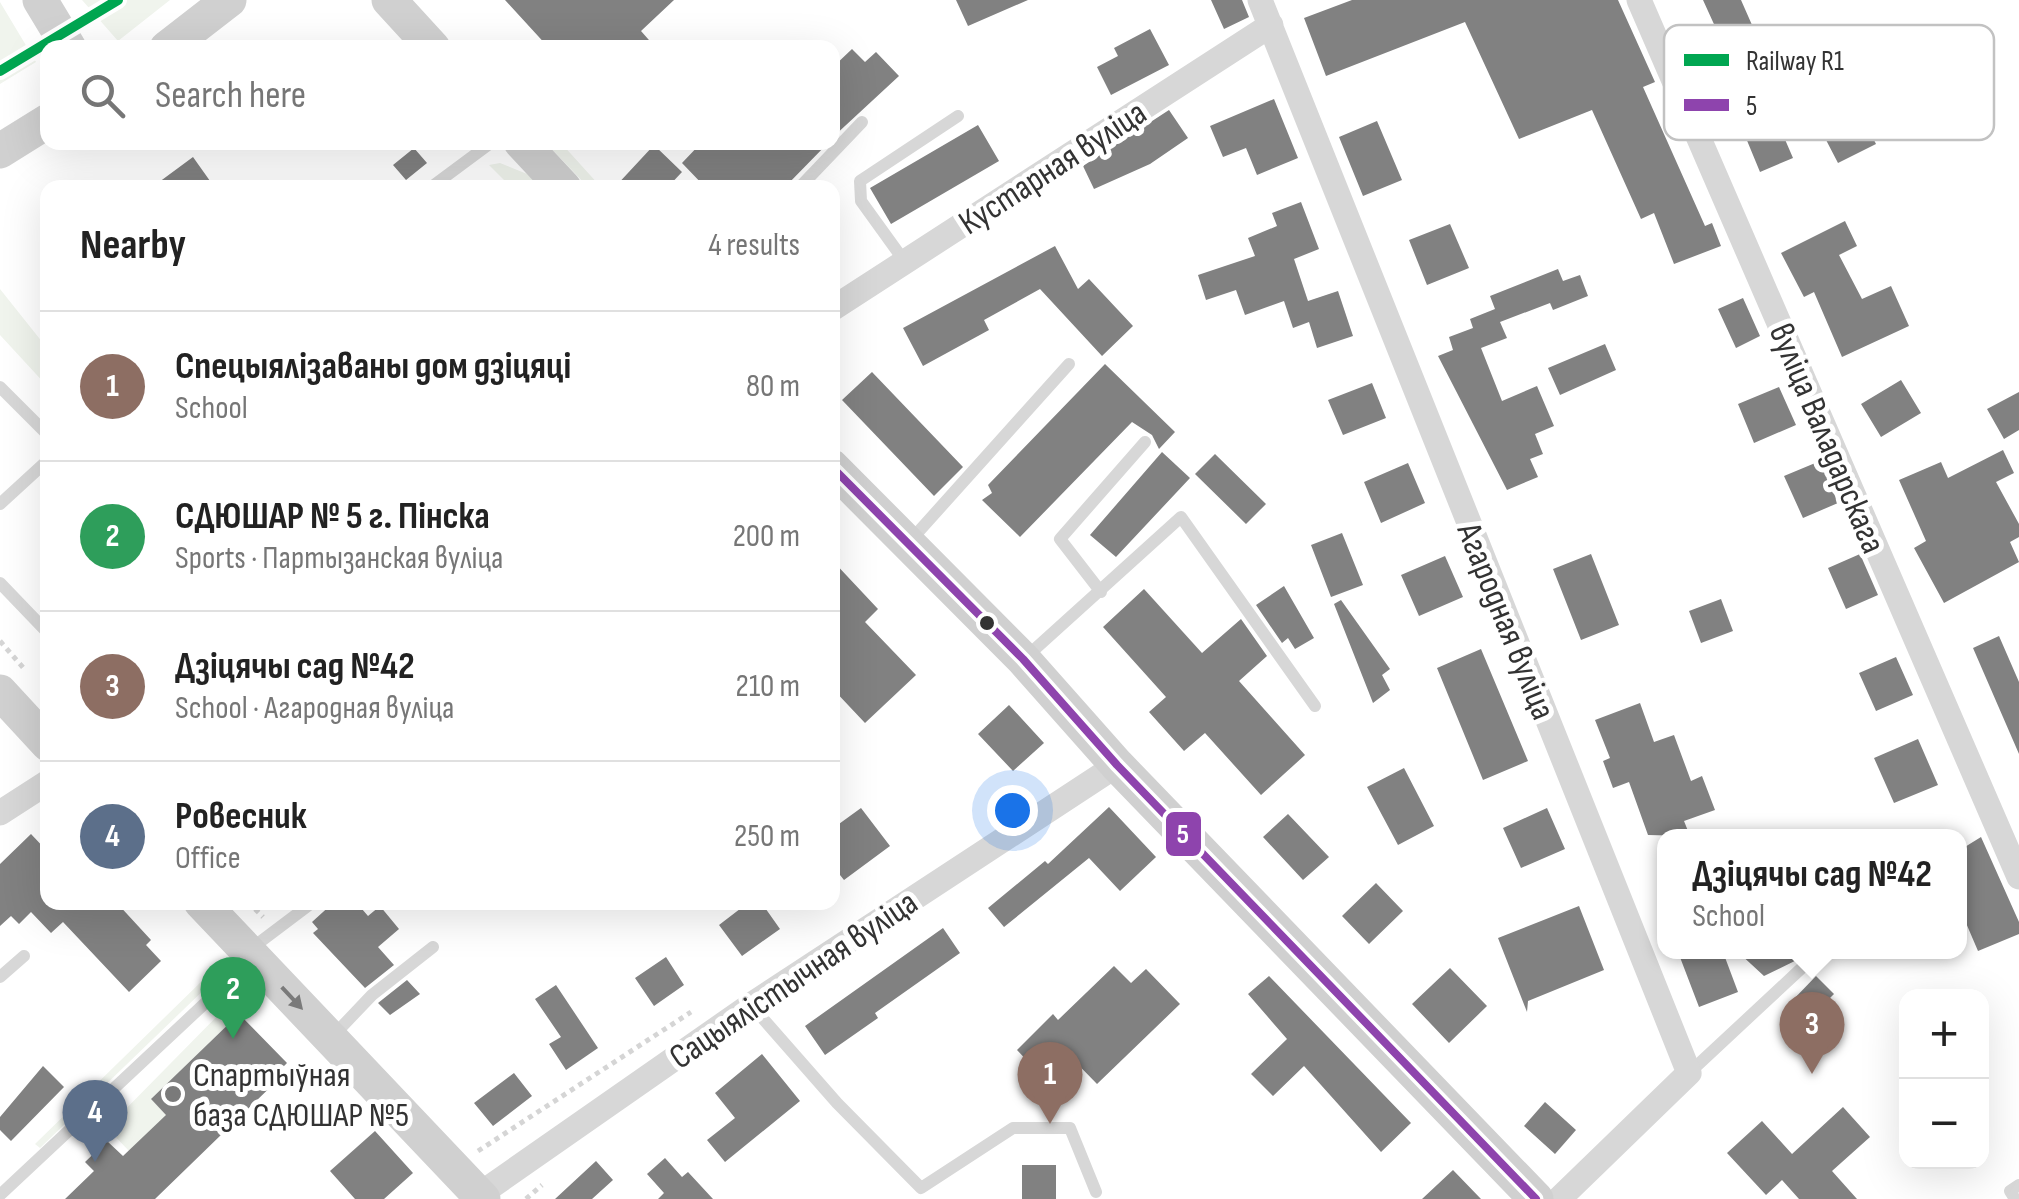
<!DOCTYPE html>
<meta charset="utf-8">
<style>
body{margin:0;font-family:"Sofia Sans Condensed",sans-serif;background:#f2f2f2;color:#222}
.controls{position:absolute;right:30px;bottom:30px;display:grid;overflow:hidden;border-radius:20px;box-shadow:0 10px 40px #0002}
.controls button{width:90px;height:90px;display:grid;place-items:center;padding:0;border:0;border-bottom:2px solid #e0e0e0;background:#fff;color:#222;font:50px sans-serif}
.you{position:absolute;left:1012px;top:810px;width:35px;height:35px;margin:-25px;border:8px solid #fff;border-radius:50%;background:#1a73e8;box-shadow:0 0 0 15px #1a73e833}
.badge{display:grid;place-items:center;width:65px;height:65px;border-radius:50%;background:#ea580c;color:#fff;font-size:32px;font-weight:700}
.pin{position:absolute;translate:-50% -82px;filter:drop-shadow(0 2px 5px #0008)}
.pin::after{content:'';position:absolute;top:52px;width:35px;height:30px;background:inherit;clip-path:polygon(0 0,100% 0,50% 100%)}
.popup{position:absolute;left:1657px;top:829px;width:310px;height:130px;box-sizing:border-box;display:grid;place-content:center;border-radius:20px;background:#fff;filter:drop-shadow(0 2px 8px #0005);font-size:32px;white-space:nowrap;color:#767676}
.popup b{font-size:38px;color:#222}
.popup::after{content:'';position:absolute;left:50%;top:100%;margin-left:-20px;border:20px solid transparent;border-top-color:#fff}
.list{margin:0;padding:0;list-style:none}
h2{display:flex;justify-content:space-between;align-items:center;height:130px;margin:0;padding:0 40px;font-size:42px}
h2 small{font-size:32px;font-weight:400;color:#767676}
.list li{display:grid;grid-template-columns:65px 1fr auto;gap:30px;align-items:center;box-sizing:border-box;height:150px;padding:0 40px;border-top:2px solid #e0e0e0}
.list b{display:block;font-size:38px;white-space:nowrap}
.list p{margin:0;font-size:32px;white-space:nowrap;color:#767676}
.list em{font-size:32px;font-style:normal;color:#767676}
.icon{flex:none;width:55px;height:55px;fill:none;stroke:currentColor;stroke-width:2;stroke-linecap:round;stroke-linejoin:round}
.map{position:relative;flex:none;width:2019px;height:1199px;overflow:hidden}
.search{position:absolute;background:#fff;box-shadow:0 10px 40px #0002;left:40px;top:40px;width:800px;height:110px;display:flex;align-items:center;gap:25px;box-sizing:border-box;padding:0 35px;border-radius:20px;color:#767676;font-size:38px}
.panel{position:absolute;background:#fff;box-shadow:0 10px 40px #0002;left:40px;top:180px;width:800px;height:730px;border-radius:20px}
.map>svg:first-child{display:block}
.green{fill:#f0f4ed}
.building{fill:#818181}
.lines{fill:none;stroke-linecap:round;stroke-linejoin:round}
.path{stroke:#d5d5d5;stroke-width:5;stroke-dasharray:5 5;stroke-linecap:butt}
.service{stroke:#d7d7d7;stroke-width:12}
.minor{stroke:#d7d7d7;stroke-width:25}
.secondary{stroke:#d0d0d0;stroke-width:35}
.bus-1-casing{stroke:#fff;stroke-width:15}
.bus-1{stroke:#8e44ad;stroke-width:8}
.rail-1-casing{stroke:#fff;stroke-width:18}
.rail-1{stroke:#00a651;stroke-width:10}
.oneway{fill:#7a7a7a}
.bus-dot{fill:#333;stroke:#fff;stroke-width:4}
.poi-dot{fill:#7a7a7a;stroke:#fff;stroke-width:4}
.labels{text-anchor:middle;stroke-width:10;stroke-linejoin:round;paint-order:stroke}
.street-label{font-size:35px;fill:#333;stroke:#fff}
.poi-label{font-size:35px;fill:#333;stroke:#fff;text-anchor:start}
.key{fill:#fff;stroke:#c2c2c2;stroke-width:2.5}
.key-label{font-size:28px;fill:#333}
.line-badge{stroke:#fff;stroke-width:4}
.badge-label{font-size:28px;text-anchor:middle;font-weight:bold;fill:#fff}
</style>
<div class="map">
<svg width="2019" height="1199" viewBox="0 0 2019 1199">
<rect width="100%" height="100%" fill="#fff"/>
<path class="green" d="M82,0h88l-52,41z
M0,2l36,60 -36,22z
M546,143h15l39,43 -12,1z
M500,163l32,13 5,11h-26l-22,-22z
M0,289l47,59v38l-47,-51z
M205,978l5,6 -170,164 -5,-4z
M229,1004l10,10 -88,85 23,24 -7,7 -8,-8 -30,29 -22,-23z"/>
<path class="building" d="M505,0h169l-33,31 15,17h-107z
M956,0h72l-60,26z
M1211,0h31l7,17 -25,12z
M1352,0h266l37,82 -12,5 62,139 7,-3 9,23 -47,18 -20,-51 -13,6 -49,-109 -73,29 -54,-117 -139,54 -22,-58z
M1703,0h38l26,59 -14,6 40,93 -33,14 -38,-92 -12,5 -18,-41 26,-11z
M1150,29l19,36 -58,30 -14,-28 21,-11 -4,-8z
M852,49l13,13 11,-10 23,24 -67,62v-70z
M1274,99l24,59 -41,17 -11,-27 -23,9 -13,-31z
M1169,110l19,28 -38,26 -56,25 -11,-23z
M1864,120l12,24 -38,19 -13,-25z
M1377,121l25,59 -39,16 -24,-59z
M978,125l21,36 -108,63 -21,-36z
M702,142h127l-45,46h-78l-24,-25z
M654,145l28,27 -15,16h-53z
M414,148l13,15 -21,17 -13,-15z
M193,157l22,31h-64z
M1301,202l18,47 -25,10 14,42 30,-10 15,45 -36,12 -8,-26 -16,6 -9,-27 -39,14 -9,-25 -30,10 -8,-25 57,-19 -7,-18 29,-12 -5,-13z
M1845,221l12,25 -18,9 23,44 29,-13 18,40 -67,31 -28,-65 -10,5 -23,-44z
M1450,224l19,44 -42,17 -18,-45z
M1055,246l23,43 11,-10 44,47 -31,30 -62,-67 -56,31 5,10 -66,36 -20,-38z
M1558,269l5,12 17,-6 8,21 -35,14 -3,-7 -50,19 7,16 -26,10 21,53 35,-15 17,40 -19,8 8,20 -13,5 8,18 -31,13 -69,-134 15,-6 -4,-13 24,-9 -3,-9 25,-10 -5,-13z
M1743,298l17,38 -24,12 -18,-39z
M1605,344l11,26 -56,25 -12,-27z
M1105,364l70,68 -16,17 -7,-14 -20,-13 -112,115 -38,-37 10,-7 -4,-8z
M872,372l91,95 -29,29 -92,-96z
M1901,380l20,33 -40,24 -20,-33z
M1372,383l14,35 -43,17 -15,-35z
M1779,387l17,38 -42,18 -16,-39z
M2019,392v38l-15,9 -17,-30z
M2003,450l11,23 -18,9 23,42v13l-9,5 9,20 -75,41 -30,-55 12,-7 -27,-61 42,-18 7,16z
M1162,452l28,26 -74,79 -26,-22z
M1215,454l51,50 -20,20 -51,-50z
M1820,461l18,42 -35,15 -19,-42z
M1408,463l17,40 -44,20 -17,-41z
M1342,533l21,52 -32,12 -20,-52z
M1591,554l28,71 -38,15 -28,-71z
M1860,554l18,41 -32,14 -18,-41z
M1445,556l18,41 -44,19 -18,-41z
M832,560l46,49 -13,13 51,53 -51,48 -33,-35z
M1284,586l30,52 -19,11 -7,-11 -6,5 -26,-38z
M1144,589l58,64 39,-34 26,37 -28,25 66,74 -44,40 -56,-62 -21,18 -35,-39 17,-15 -63,-70z
M1721,599l12,32 -32,12 -12,-32z
M1341,600l49,69 -8,6 8,15 -17,13 -39,-99z
M1999,636l20,46v72l-46,-106z
M1481,649l47,112 -45,19 -46,-112z
M1896,657l17,38 -37,16 -17,-38z
M1640,703l14,39 20,-7 17,46 11,-5 13,34 -31,11 6,15 -42,-1 -19,-53 -16,6 -10,-27 7,-3 -15,-38z
M1009,705l35,38 -31,28 -35,-37z
M1918,739l20,46 -44,18 -20,-45z
M1404,768l30,58 -36,19 -31,-58z
M1109,807l47,50 -36,34 -31,-33 -85,69 -16,-19 57,-47 3,3z
M861,808l29,38 -46,34 -12,-15v-36z
M1547,808l18,41 -44,19 -18,-40z
M1288,814l41,43 -26,23 -40,-43z
M31,834l17,18v50h68l35,38 -5,5 15,16 -32,31 -66,-70 -12,11 -20,-21 -12,12 -8,-8 -11,10v-62z
M1981,837l38,85v12l-41,17 -18,-42v-59z
M1376,883l27,28 -34,33 -27,-28z
M334,902h22l12,14 12,-10 19,23 -21,18 16,18 -29,23 -52,-55 5,-4 -6,-7z
M749,902h12l19,27 -38,27 -23,-31z
M1579,906l25,64 -76,31 -1,11 -29,-74z
M943,928l17,25 -85,60 3,5 -53,37 -20,-29z
M1678,952h45l15,40 -39,15z
M1738,952h75l-49,24z
M666,957l18,28 -30,21 -19,-28z
M1114,966l17,17 15,-14 34,35 -83,80 -40,-41 -24,24 -16,-17 36,-36 5,6z
M1450,968l37,38 -38,37 -37,-39z
M1269,976l142,147 -30,29 -77,-86 -31,30 -22,-22 36,-35 -39,-45z
M1816,976l18,18 -25,25 -18,-17z
M407,980l13,14 -30,21 -12,-12z
M556,985l42,63 -32,22 -17,-26 12,-7 -26,-38z
M239,1014l48,49 -6,6 4,4 -130,126h-90l29,-28 -9,-9 22,-21 16,15 43,-41 -15,-16z
M762,1054l38,47 -75,61 -18,-22 28,-22 -20,-25z
M43,1066l21,21 -53,54 -11,-11v-13z
M514,1073l18,23 -39,30 -19,-23z
M1545,1102l31,28 -21,24 -31,-28z
M1843,1107l27,30 -38,34 25,28h-58l-17,-19 -16,15 -39,-42 35,-32 30,33z
M375,1131l38,42 -29,26h-29l-25,-28z
M665,1158l17,19 6,-5 25,27h-55l6,-6 -17,-19z
M596,1161l17,19 -21,19h-37z
M1022,1165h34v34h-34z
M1453,1170l28,29h-59z"/>
<g class="lines">
<path class="path" d="M0,641l26,30
M248,902l15,15
M478,1151l213,-139
M526,1199l16,-14"/>
<path class="service" d="M430,188l62,-46
M799,188l63,-66
M905,262l-44,-61 -1,-20 98,-65
M0,387l48,48
M0,504l48,-44
M911,540l158,-176
M0,583l48,50
M1101,592l-41,-53 85,-97
M1025,658l156,-141 134,189
M0,977l24,-21
M751,1005l86,98 84,85 92,-60h57l26,64
M332,1037l40,-42 61,-48
M1689,1073l117,-109
M0,1195l217,-203 31,-41 65,-49
M2015,1199l-5,-8 9,-6"/>
<path class="minor" d="M1260,0l429,1073 -130,126
M1639,0l380,877
M832,309l439,-284
M0,813l48,-31
M473,1199l278,-194 366,-240"/>
<path class="secondary" d="M40,0l29,48
M389,0l44,48
M167,48l62,-48
M521,142l43,46
M0,151l48,-30
M832,467l191,192 94,106 419,434
M0,692l48,52
M201,902l282,297"/>
<g class="bus-1-casing">
<path id="bus-1" d="M832,467l191,192 94,106 419,434"/>
</g>
<use href="#bus-1" class="bus-1"/>
<g class="rail-1-casing">
<path id="rail-1" d="M0,71l118,-71"/>
</g>
<use href="#rail-1" class="rail-1"/>
</g>
<defs><path id="oneway-solid" d="M-6-.8H1V-3.2L6.5 0L1 3.2V.8H-6Z" transform="scale(2.5)"/></defs>
<use class="oneway" href="#oneway-solid" transform="translate(292 998) rotate(47)"/>
<circle class="bus-dot" cx="987" cy="623" r="9"/>
<circle class="poi-dot" cx="173" cy="1094" r="10"/>
<g class="labels">
<g class="street-label">
<text transform="translate(1052 167) rotate(-33)" y="12">Кустарная вуліца</text>
<text transform="translate(1828 438) rotate(67)" y="12">вуліца Валадарскага</text>
<text transform="translate(1507 621) rotate(68)" y="12">Агародная вуліца</text>
<text transform="translate(793 979) rotate(-34)" y="12">Сацыялістычная вуліца</text>
</g>
<g class="poi-label">
<text x="193" y="1086">Спартыўная<tspan x="193" dy="40">база СДЮШАР №5</tspan></text>
</g>
</g>
<rect x="1664" y="25" width="330" height="115" rx="15" class="key"/>
<rect x="1684" y="54" width="45" height="12" fill="#00a651"/>
<rect x="1684" y="99" width="45" height="12" fill="#8e44ad"/>
<g class="key-label">
<text x="1746" y="70">Railway R1</text>
<text x="1746" y="115">5</text>
</g>
<rect class="line-badge" x="1164" y="810" width="39" height="48" rx="10" fill="#8e44ad"/>
<g class="badge-label">
<text x="1183" y="843">5</text>
</g>
</svg>
<div class="controls">
<button>+</button>
<button>−</button>
</div>
<div class="you"></div>
<div class="pin badge" style="left:1050px;top:1124px;background:#8d6e63">1</div>
<div class="pin badge" style="left:233px;top:1039px;background:#2e9e5b">2</div>
<div class="pin badge" style="left:1812px;top:1074px;background:#8d6e63">3</div>
<div class="popup"><b>Дзіцячы сад №42</b>School</div>
<div class="pin badge" style="left:95px;top:1162px;background:#5c6f8a">4</div>
<div class="search"><svg class="icon" aria-label="search" viewBox="0 0 24 24"><circle cx="10" cy="10" r="6"/><path d="M15 15l6 6"/></svg>Search here</div>
<section class="panel">
<h2>Nearby<small>4 results</small></h2>
<ul class="list">
<li><span class="badge" style="background:#8d6e63">1</span><div><b>Спецыялізаваны дом дзіцяці</b><p>School</p></div><em>80 m</em></li>
<li><span class="badge" style="background:#2e9e5b">2</span><div><b>СДЮШАР № 5 г. Пінска</b><p>Sports · Партызанская вуліца</p></div><em>200 m</em></li>
<li><span class="badge" style="background:#8d6e63">3</span><div><b>Дзіцячы сад №42</b><p>School · Агародная вуліца</p></div><em>210 m</em></li>
<li><span class="badge" style="background:#5c6f8a">4</span><div><b>Ровесник</b><p>Office</p></div><em>250 m</em></li>
</ul>
</section>
</div>
